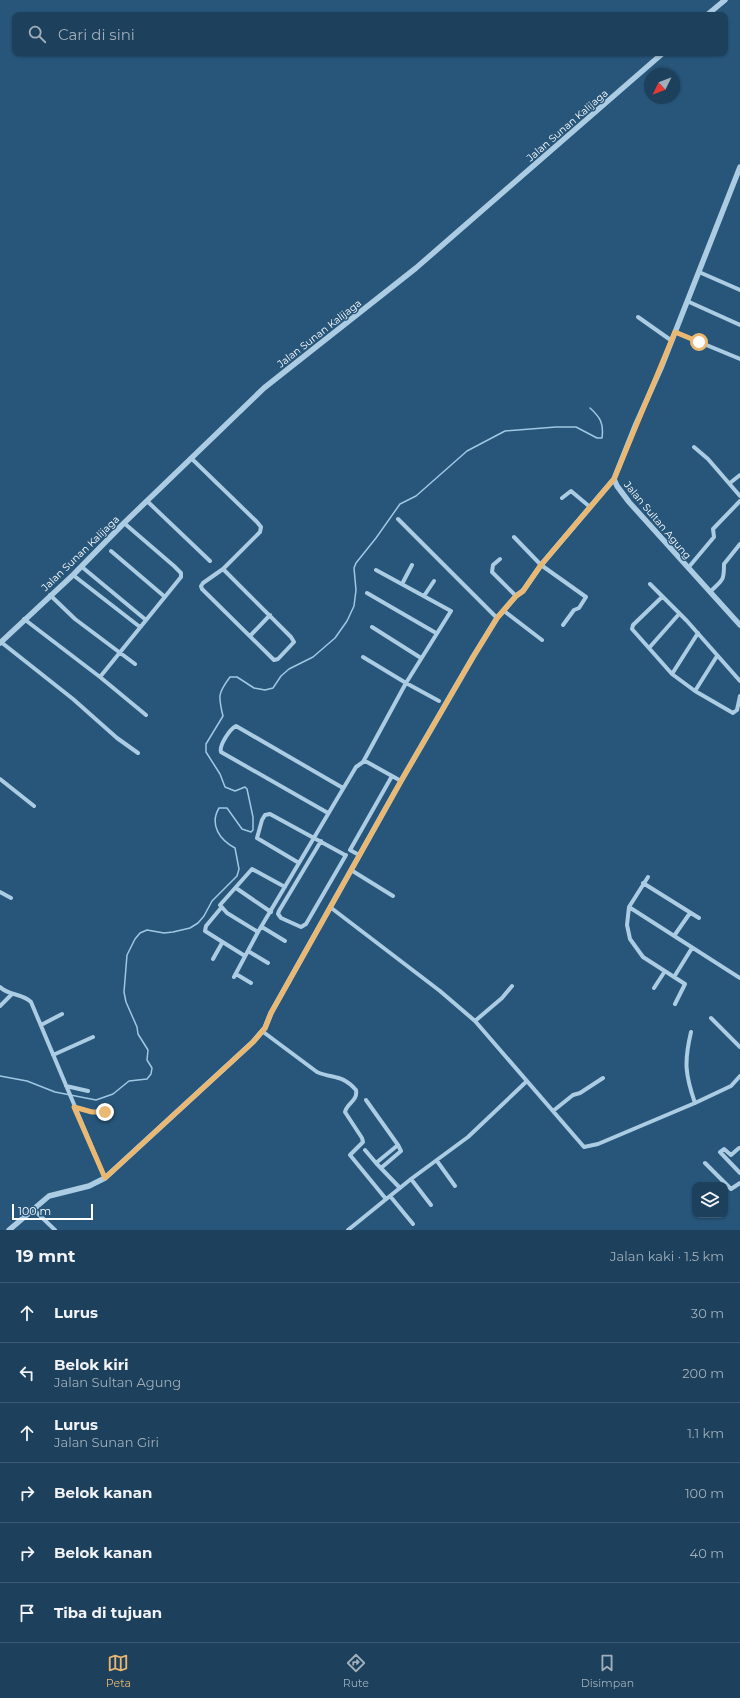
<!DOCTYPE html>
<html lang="id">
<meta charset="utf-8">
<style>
body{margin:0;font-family:Montserrat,sans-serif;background:#2a4b65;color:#f1f3f6}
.controls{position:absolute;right:12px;bottom:12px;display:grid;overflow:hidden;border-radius:8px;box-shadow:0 1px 3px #0004}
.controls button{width:36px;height:36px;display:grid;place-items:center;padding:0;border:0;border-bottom:1px solid #3b5972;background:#1d405c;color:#f1f3f6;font:20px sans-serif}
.compass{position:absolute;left:644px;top:68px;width:36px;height:36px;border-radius:50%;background:#1d405c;box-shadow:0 1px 3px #0004;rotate:227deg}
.scale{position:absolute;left:12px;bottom:10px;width:81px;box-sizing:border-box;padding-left:4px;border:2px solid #fff;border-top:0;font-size:11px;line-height:14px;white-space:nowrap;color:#fff;-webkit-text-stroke:3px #27567a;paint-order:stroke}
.stop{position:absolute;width:12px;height:12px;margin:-9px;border:3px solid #ebb871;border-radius:50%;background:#fff}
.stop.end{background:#ebb871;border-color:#fff;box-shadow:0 1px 4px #0008}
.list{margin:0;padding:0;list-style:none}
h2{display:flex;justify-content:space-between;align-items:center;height:52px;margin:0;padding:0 16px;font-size:17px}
h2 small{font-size:13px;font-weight:400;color:#a0afbb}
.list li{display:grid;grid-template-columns:26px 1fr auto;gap:12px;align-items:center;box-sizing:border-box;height:60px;padding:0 16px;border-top:1px solid #3b5972}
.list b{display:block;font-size:15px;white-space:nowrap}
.list p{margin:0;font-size:13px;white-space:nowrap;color:#a0afbb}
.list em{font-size:13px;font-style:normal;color:#a0afbb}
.icon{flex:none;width:22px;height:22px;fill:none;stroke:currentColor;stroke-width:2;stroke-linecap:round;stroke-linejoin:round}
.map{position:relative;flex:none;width:740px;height:1230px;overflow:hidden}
.search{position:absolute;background:#1d405c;box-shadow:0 1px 3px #0004;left:12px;right:12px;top:12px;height:44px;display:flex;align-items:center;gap:10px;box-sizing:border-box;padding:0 14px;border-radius:8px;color:#a0afbb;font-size:15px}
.sheet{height:412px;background:#1d405c}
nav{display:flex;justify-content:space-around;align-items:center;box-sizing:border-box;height:56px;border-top:1px solid #3b5972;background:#1d405c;font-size:11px;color:#a0afbb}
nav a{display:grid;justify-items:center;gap:2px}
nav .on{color:#ebb871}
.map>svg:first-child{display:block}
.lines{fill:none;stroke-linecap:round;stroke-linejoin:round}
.stream{stroke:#a0c8e4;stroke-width:1.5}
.minor{stroke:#abcce3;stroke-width:4}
.tertiary{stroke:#abcce3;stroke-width:5.5}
.route{stroke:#ebb871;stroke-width:5}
.labels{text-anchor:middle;stroke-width:3;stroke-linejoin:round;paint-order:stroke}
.street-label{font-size:10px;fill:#fff;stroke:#27567a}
</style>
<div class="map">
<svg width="740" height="1230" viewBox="0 0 740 1230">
<rect width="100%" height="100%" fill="#27567a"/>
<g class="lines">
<path class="stream" d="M0,1076l27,5 28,11 41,8 17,-6 16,-13 18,-2 4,-5 1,-6 -5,-8 1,-10 -10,-16 -1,-7 -11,-25 -2,-10 3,-37 8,-16 5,-6 7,-3 17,3 9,-1 17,-4 8,-5 6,-7 8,-15 25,-25 2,-7 -4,-21c-15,-8 -26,-23 -16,-40h8l15,21 9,3 2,-2v-13l-6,-28 -2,-2 -10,4 -10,-4 -5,-13 -14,-22v-8l17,-28c-5,-20 -5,-23 7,-39h7l17,11 11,2 8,-2 8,-12 8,-7 24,-12 22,-19 12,-17 7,-15 2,-16 -2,-22 2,-5 20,-25 24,-34 16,-8 51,-45 38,-20 51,-4h20l21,11h5c2,-15 -2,-21 -12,-30"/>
<path class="minor" d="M699,272l41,18
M687,301l53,24
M638,317l34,24
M675,332l65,27
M694,447l14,12 32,37
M191,458l66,64 4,5 -1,5 -37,37 68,68 3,5 -16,17 -4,1 -72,-71 -1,-3 2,-3 20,-14
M730,483l10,-8
M562,498l9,-7 19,16
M147,501l63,60
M398,519l99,99
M514,537l27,28 45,32 -7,11 -5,2 -11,15
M111,551l54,46
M500,559l-7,6 -1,7 24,24
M82,567l64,53
M688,568l26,-31 -1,-8 27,-28
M73,575l67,52
M402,584l10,-19
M650,584l37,37 53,60
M711,591c12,-12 13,-10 13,-27l16,-20
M367,593l69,40
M50,595l25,24 60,45
M424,596l10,-15
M662,597l-29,28 -1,4 40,45 23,17 38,22 4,-3 3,-14
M504,611l38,29
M24,619l76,58 46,38
M372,627l49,31
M250,636l20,-21
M1,642l72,57 44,39 21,15
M649,648l30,-34
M363,657l43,26 33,18
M672,674l26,-41
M100,677l81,-100v-4l-7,-7 -50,-43
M695,691l22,-35
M363,762l43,-79 45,-72 -75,-41
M0,779l34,27
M328,813l-107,-61c-2,-7 9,-23 15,-26l107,62
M359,855l-9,-5 42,-74
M299,863l-42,-25 5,-18 3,-5 5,-1 75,41h1l-40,69 -5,3 -20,-9 -3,-4 1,-3 42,-70
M351,870l42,26
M648,877l-19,30 -2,18 3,14 13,18 42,27 -10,20
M643,883l56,35
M236,888l35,24
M0,892l11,6
M330,907l110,84 35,30 109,126 14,-3 97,-41 36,-17 9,-10
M629,907l111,71
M221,908l-15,18 -1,5 40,25
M262,927l23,14
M258,932l-31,-19 -7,-8 32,-36 33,18
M674,936l16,-23
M248,951l20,12
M213,959l9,-16
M236,974l15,9
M234,977l24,-45 98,-165 7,-5h4l34,19
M674,977l18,-29
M0,987c9,9 22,6 31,15l74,176
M654,988l11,-17
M0,1006l12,-12
M711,1018l29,29
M475,1021l27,-23 10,-12
M41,1025l21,-11
M262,1031l55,41c16,7 25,2 39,18 2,11 -9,13 -11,22l17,26 1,4 -13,13 36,44
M691,1032c-7,30 -6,42 4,71
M53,1055l40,-18
M66,1086l22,5
M366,1100l32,45 -22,18 24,25
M74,1107l18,5h13
M553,1111l20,-16 7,-2 23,-15
M740,1148h-1l-8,7 -7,-6 -4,3 20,21
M365,1150l11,13
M437,1161l18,25
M705,1163l26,26 9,-6
M381,1168l20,-17 -3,-6
M411,1179l20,26
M390,1196l23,28
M33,1209l22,21
M348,1230l63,-51 57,-42 59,-56"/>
<path class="tertiary" d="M707,15l18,-15
M740,167l-79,201 -25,56 -22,55 3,7 12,16 111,123
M0,643l73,-68 51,-52 140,-135 152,-120 247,-215
M9,1230l40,-34 40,-10 16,-8 148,-136 12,-14 6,-15 130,-232 72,-124 24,-39 19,-22 7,-5 18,-26 73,-86"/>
</g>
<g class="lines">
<path class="route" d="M105,1112h-13l-18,-5 31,71 148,-136 12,-14 6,-15 130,-232 72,-124 24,-39 19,-22 7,-5 18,-26 73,-86 61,-147 24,10"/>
</g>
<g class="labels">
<g class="street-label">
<text transform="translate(567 125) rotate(-41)" y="4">Jalan Sunan Kalijaga</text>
<text transform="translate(319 333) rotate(-38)" y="4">Jalan Sunan Kalijaga</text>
<text transform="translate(658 520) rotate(50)" y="4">Jalan Sultan Agung</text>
<text transform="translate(80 553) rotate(-44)" y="4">Jalan Sunan Kalijaga</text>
</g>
</g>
</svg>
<div class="controls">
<button><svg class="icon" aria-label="layers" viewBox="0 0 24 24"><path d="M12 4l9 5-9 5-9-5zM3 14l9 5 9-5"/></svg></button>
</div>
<svg class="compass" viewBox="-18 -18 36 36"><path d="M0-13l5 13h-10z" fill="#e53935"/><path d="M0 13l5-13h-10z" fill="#a0afbb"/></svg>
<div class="scale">100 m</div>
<div class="stop" style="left:699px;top:342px"></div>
<div class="stop end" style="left:105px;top:1112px"></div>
<div class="search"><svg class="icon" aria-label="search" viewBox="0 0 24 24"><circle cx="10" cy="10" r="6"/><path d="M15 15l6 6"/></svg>Cari di sini</div>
</div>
<section class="sheet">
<h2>19 mnt<small>Jalan kaki · 1.5 km</small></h2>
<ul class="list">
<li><svg class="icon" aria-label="ahead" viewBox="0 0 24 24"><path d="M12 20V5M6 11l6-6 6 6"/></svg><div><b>Lurus</b></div><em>30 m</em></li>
<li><svg class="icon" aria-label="left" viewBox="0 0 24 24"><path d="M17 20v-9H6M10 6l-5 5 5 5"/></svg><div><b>Belok kiri</b><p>Jalan Sultan Agung</p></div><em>200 m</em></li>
<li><svg class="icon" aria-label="ahead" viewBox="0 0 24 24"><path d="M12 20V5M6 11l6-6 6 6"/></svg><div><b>Lurus</b><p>Jalan Sunan Giri</p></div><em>1.1 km</em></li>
<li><svg class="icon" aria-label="right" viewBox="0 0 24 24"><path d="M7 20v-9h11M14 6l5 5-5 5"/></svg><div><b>Belok kanan</b></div><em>100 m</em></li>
<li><svg class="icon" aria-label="right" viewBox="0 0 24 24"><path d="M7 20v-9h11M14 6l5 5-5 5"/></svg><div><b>Belok kanan</b></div><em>40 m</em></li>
<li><svg class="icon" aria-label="arrive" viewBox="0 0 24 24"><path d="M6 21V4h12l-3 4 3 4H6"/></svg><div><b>Tiba di tujuan</b></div></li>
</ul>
</section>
<nav>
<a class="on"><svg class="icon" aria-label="map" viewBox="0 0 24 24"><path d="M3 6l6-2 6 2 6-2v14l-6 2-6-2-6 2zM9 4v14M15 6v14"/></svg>Peta</a>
<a><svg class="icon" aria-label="directions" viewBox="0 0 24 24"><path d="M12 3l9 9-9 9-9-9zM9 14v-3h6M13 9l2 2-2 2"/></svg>Rute</a>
<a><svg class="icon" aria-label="saved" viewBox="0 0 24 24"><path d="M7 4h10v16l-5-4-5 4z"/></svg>Disimpan</a>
</nav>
